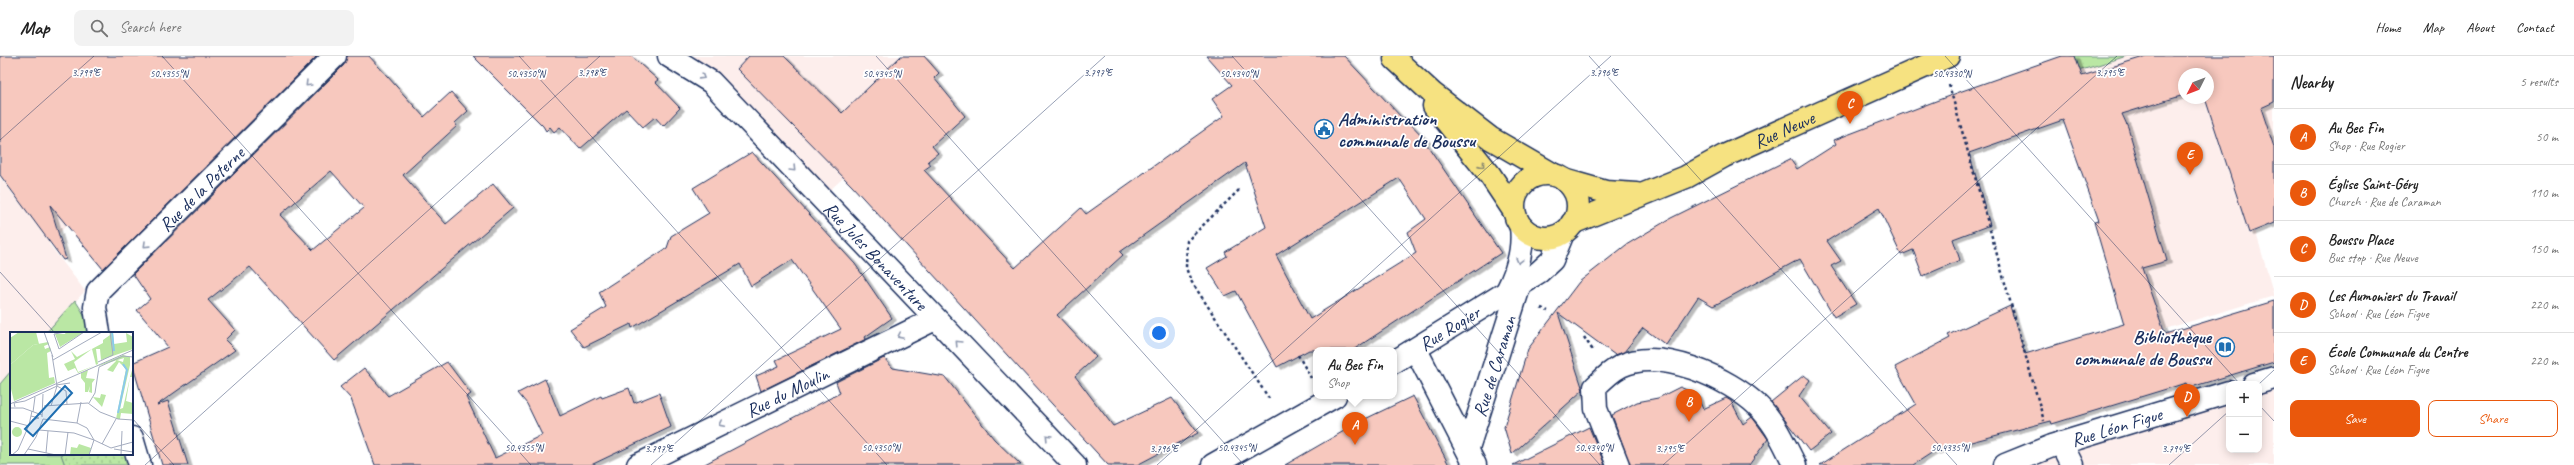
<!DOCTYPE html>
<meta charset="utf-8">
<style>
body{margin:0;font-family:Caveat,sans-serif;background:#f2f2f2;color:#222}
.controls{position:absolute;right:12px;bottom:12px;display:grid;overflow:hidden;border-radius:8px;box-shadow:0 2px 10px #0003}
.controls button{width:36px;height:36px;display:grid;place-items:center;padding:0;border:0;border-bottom:1px solid #e0e0e0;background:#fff;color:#222;font:20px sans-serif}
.compass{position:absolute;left:2178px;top:12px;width:36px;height:36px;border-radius:50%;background:#fff;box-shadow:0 2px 10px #0003;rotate:228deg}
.you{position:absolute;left:1159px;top:277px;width:14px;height:14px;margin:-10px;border:3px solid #fff;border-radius:50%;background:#1a73e8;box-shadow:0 0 0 6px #1a73e833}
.badge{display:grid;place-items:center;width:26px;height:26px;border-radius:50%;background:#ea580c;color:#fff;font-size:13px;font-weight:700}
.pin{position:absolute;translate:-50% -33px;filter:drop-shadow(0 1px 2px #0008)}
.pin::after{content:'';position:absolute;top:21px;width:14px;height:12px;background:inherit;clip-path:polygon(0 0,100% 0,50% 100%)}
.popup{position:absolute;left:1313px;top:291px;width:84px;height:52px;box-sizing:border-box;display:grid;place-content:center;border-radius:8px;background:#fff;filter:drop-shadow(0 1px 3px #0005);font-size:13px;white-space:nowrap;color:#767676}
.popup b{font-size:15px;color:#222}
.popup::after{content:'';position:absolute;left:50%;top:100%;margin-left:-8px;border:8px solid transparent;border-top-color:#fff}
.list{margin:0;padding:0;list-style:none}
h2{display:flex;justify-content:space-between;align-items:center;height:52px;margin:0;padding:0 16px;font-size:17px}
h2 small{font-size:13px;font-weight:400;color:#767676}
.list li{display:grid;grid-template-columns:26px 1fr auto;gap:12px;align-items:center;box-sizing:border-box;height:56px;padding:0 16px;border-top:1px solid #e0e0e0}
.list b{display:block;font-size:15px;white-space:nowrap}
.list p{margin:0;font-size:13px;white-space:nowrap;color:#767676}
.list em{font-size:13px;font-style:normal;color:#767676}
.actions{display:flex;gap:8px;padding:12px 16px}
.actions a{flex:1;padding:9px 0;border:1px solid #ea580c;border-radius:8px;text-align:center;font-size:14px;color:#ea580c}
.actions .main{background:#ea580c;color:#fff}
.icon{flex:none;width:22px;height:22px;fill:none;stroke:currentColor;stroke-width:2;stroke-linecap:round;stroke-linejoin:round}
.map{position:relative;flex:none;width:2274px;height:409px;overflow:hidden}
header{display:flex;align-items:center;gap:24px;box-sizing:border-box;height:56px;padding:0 20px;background:#fff;border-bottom:1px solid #e0e0e0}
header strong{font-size:19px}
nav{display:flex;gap:22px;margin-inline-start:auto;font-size:14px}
.search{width:280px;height:36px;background:#f2f2f2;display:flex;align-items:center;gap:10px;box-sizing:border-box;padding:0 14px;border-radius:8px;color:#767676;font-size:15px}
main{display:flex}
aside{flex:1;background:#fff}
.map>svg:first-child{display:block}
.built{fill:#fdeeec;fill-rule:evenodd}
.grass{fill:#bae7a4;stroke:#6a8b81}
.garden{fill:url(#garden-dots);stroke:#6a8b81}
.building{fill:#f7c8be;stroke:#1b2f5e;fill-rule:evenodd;filter:url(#shadow)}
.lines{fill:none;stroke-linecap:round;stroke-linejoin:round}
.minor-casing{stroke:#1b2f5e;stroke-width:25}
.major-casing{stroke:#1b2f5e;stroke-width:25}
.path{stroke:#1b2f5e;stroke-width:2.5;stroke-dasharray:3 3;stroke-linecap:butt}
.minor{stroke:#fff;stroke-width:22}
.major{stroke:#f6e281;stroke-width:22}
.oneway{stroke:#8d97ae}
.oneway2{stroke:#888870}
.ticks{fill:none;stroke:#1b2f5e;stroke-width:1;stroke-opacity:0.45}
.labels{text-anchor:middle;stroke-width:3.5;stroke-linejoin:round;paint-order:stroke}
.poi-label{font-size:19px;font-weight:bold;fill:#1b2f5e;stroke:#fff;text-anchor:start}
.street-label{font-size:19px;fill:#1b2f5e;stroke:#fff}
.inset-river{fill:none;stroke:#8bcaec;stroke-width:2}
.inset-road{fill:none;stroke:#a4acbf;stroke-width:1}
.view{fill:#1f6fb2;fill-opacity:0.15;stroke:#1f6fb2;stroke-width:2}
.inset-edge{fill:none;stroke:#1b2f5e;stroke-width:2}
.ticks-label{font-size:10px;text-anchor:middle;fill:#1b2f5e;stroke:#fff;stroke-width:3.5;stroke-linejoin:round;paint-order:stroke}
</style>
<header>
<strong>Map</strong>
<div class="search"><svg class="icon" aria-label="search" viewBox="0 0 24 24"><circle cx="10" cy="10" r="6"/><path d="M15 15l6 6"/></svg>Search here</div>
<nav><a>Home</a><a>Map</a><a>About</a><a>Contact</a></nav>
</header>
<main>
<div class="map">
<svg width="2274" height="409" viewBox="0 0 2274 409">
<defs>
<pattern id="garden-dots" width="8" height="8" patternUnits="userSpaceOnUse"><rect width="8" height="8" fill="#bae7a4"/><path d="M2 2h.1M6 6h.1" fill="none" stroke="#9fc690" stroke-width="1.8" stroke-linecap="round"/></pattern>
<filter id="shadow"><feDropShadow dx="4.5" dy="2.5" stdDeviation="0" flood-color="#0004"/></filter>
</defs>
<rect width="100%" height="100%" fill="#fff"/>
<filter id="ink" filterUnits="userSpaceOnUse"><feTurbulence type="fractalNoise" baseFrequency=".025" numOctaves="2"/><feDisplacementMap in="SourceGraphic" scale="8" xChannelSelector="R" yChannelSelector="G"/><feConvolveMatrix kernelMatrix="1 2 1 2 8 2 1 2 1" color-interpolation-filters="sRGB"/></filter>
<g filter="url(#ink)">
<path class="built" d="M669,0h256l9,9 -30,31 14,15 -97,87z
M2070,0h187l17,50v110l-21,6 21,74 -122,37zM2184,18h24v24h-24z
M106,56l-3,75 -54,57 36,47 -39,42h-35v38l-11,13v-207l19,25z
M2274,322v87h-269l224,-73v58h30v-66z"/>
<path class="grass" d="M2070,0h57l-52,16z
M75,244l7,11 9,22h-45z
M11,315v83h50l4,11h-65v-81z"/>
<path class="garden" d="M61,398h66l3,11h-65z"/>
<path class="building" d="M0,0h317l-214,213 -53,-64 16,54 -3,1 -63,-85z
M347,0h22l55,61 27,-25 17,19 -13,12 2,3 -54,49 43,49 47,-40 20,24 -179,152 -84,-93 -42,33 27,30 -10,10 10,10 -78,55 11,-4 20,64h-26l-30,-102 36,-16 -31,-37 13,-11 -17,-25 211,-209zM331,115l33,37 -51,42 -33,-35z
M473,0h158l27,24 -3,2 25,26 -17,18 -8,-9 -12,10 -17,-18 -46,40 -20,-22 -6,5 -4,-5 -4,4 -3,-5z
M749,0h35l58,57 59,-57h23l15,17 -5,5 31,38 -33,30 6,7 -10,8 3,4 -7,5 91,98 66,-60 5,6 138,-98 -12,-17 20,-14 -26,-29h138l59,63 1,-2 23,24 -2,1 76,111 -148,97h-44l-32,17 -41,-76 -11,5 -18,-28 20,-12 -2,-4 41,-25 -21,-64 -125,89 3,3 -66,60 39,42 -21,19 38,50 59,-28 26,35 -61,32h-29l-256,-279 -115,-117zM1399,122l27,41 -18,13 8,21 -106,66 -34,-64z
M2062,0h13l7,20 65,-20h127v46l-13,6 13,39v76l-25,10 -44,-135h3v-24h-24v21l-62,19 6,13 39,134 -25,7 23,66 109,-33v61l-86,26 -2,-5 -134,41 -1,-3 -118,31 -20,13h-93l96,-61 -21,-37 55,-29 -2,-3 62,-29 15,48 99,-30 -30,-102 5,-1 -36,-101 -94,33 21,72 -37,14 7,21 -37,16 -10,-26 -12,5 -22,-47 -52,33 14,20 -10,5 25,38 -22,13 -34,-58 -87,47 -15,-9 -32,48 -23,-17 -19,24 -9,3 -57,-42 25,77 -71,64 -8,-27 24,-78 51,-67 47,-37 45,-27 119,-59 7,10 39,-25 -2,-4 128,-49z
M752,96l103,112 37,54 -27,19 1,2 -105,52 -5,-15 23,-10 -3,-6 65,-31 -49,-69 -41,26 -11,-22 -108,64 -1,-4 -47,23 -14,-18 36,-22 -7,-15 68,-44 4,-12 38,-23 -16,-25z
M884,302l9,10 52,9 49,62 27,26h-318l137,-72 -4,-11z
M447,306l24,32 -5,3 29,61 47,-23 -15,-31 -9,-11 27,-14 15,37 41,-20 1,2 27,-10 5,15 25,-10 12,34 -80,38h-216l-24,-66 -11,-12 24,-19 24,28z
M1804,319l6,5 -11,16 32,38 -22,17 -38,-49z
M1680,331l16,7 7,15 23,-11 5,3 12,23 9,-7 3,4 13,18 -19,26h-119l-18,-50 25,-13 21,-4z
M1413,340l36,69h-164l78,-45z
M1589,371l16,38h-92z"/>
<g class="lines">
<g class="minor-casing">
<g id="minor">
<path id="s1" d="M669,0l42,26 364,383"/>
<path d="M1506,237c11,-21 18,-42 15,-66"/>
<path id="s2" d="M99,277l-4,-26 3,-16 237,-235"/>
<path d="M1416,294l59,115"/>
<path id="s3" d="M1394,306l145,-90 13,-12 11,-27"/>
<path d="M2254,328l20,-6"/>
<path d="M132,382l8,27"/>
<path d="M2061,387l11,22"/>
<path id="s4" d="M1468,392l52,-164"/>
<path id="s5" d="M638,409l297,-146"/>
<path d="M1213,409l122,-69"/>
<path d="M1618,409l-22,-56 -1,-22c8,-8 16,-16 26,-21 39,-19 108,12 137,40 17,16 26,38 37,59"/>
<path id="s6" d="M2005,409l47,-19 177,-54"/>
</g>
</g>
<g class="major-casing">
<g id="major">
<path d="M1395,3l38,35 57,44 64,37"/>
<path d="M1434,50l56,69 24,36"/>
<circle cx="1546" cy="150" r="32"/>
<path d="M1564,124l42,12 30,2"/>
<path id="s7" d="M1572,167l114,-46 38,-21 224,-100"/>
</g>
</g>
<path class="path" d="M1949,29l95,336
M1239,134l-52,51 -1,27 5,13 79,119
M1541,252l7,3
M1584,281l10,15
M1298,299l13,23"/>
<use href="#minor" class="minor"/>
<use href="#major" class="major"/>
</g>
<defs><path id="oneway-chevron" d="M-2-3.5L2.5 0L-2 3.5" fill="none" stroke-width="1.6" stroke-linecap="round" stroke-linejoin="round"/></defs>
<g class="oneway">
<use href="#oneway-chevron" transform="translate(702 21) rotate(32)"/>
<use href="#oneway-chevron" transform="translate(308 28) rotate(135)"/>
<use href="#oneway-chevron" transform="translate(793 113) rotate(46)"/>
<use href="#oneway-chevron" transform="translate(146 189) rotate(136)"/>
<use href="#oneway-chevron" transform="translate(1519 205) rotate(105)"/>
<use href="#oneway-chevron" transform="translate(900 280) rotate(154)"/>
<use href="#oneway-chevron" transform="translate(958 287) rotate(-134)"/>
<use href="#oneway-chevron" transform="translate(721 368) rotate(154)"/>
<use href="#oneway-chevron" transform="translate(1048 381) rotate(-134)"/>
</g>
<use class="oneway2" href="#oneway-chevron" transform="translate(1482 109) rotate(51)"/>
</g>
<path class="ticks" d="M162,0l369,409M519,0l368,409M876,0l368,409M1232,0l368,409M1589,0l368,409M1945,0l295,328M0,84l94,-84M0,216l55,61M2259,328l15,-14M2259,349l15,16M132,362l42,47M145,409l455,-409M651,409l454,-409M1157,409l454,-409M1663,409l454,-409M2169,409l60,-54"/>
<defs>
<g id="civic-ring" transform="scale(1)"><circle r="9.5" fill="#fff" stroke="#1f6fb2" stroke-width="1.5"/><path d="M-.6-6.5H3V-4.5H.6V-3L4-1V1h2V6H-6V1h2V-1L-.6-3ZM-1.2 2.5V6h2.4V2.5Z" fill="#1f6fb2"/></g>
<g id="library-ring" transform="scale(1)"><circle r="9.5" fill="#fff" stroke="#1f6fb2" stroke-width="1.5"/><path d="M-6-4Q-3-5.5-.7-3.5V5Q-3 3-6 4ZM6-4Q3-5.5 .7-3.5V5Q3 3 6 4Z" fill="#1f6fb2"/></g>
</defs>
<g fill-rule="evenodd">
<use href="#civic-ring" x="1324" y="73"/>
<use href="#library-ring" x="2225" y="291"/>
</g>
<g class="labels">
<g class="poi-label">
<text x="1338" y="69">Administration<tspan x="1338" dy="22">communale de Boussu</tspan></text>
<text x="2211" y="287" text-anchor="end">Bibliothèque<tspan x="2211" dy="22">communale de Boussu</tspan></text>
</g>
<g class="street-label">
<text dy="7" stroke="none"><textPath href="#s7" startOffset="232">Rue Neuve</textPath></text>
<text dy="7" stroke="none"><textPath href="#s2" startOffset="188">Rue de la Poterne</textPath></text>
<text dy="7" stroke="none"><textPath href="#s1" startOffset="289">Rue Jules Bonaventure</textPath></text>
<text dy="7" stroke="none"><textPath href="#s3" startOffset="65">Rue Rogier</textPath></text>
<text dy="7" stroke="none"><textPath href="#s4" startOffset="86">Rue de Caraman</textPath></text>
<text dy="7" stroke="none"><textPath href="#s5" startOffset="166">Rue du Moulin</textPath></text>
<text dy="7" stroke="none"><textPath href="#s6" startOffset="118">Rue Léon Figue</textPath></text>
</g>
</g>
<g transform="translate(10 276)">
<rect width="123" height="123" fill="#fff"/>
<path d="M9,0h17l3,12 -6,1 -23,20v-27zM56,0h18l-24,15 -5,-13h10zM100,0h3l1,12 13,-2 -1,-9 7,4v12l-32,11 -1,-11h-4l2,15 -20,9 -3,-5 -7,3 -4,-7 11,-5 -4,-8 6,6 26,-14v-3l7,-5zM82,17l4,16 -18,7 -4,-10zM113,23l7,2v8l-10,44 3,-1 7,-31 3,-10v10h-3l-4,24 7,2v11l-12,-1 -1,6h-4l10,-50 -7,-7 -6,10 -6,-2 10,-10 6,2 1,-4 -29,9zM78,38l-2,8 9,1 -3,4v10l-3,-1 1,-6 -2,6h-3v-9l-4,-5v-5zM91,62l5,1 -4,12 -9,-10 7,1zM2 100a5 5 0 1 1 10 0a5 5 0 1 1-10 0Z" fill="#bae7a4" fill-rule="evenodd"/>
<path d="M38,10l1,2 -5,2 1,3 5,-2 1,4 -4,2 2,25 5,-1 1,6 -41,18 -4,-16v-20l23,-20zM69,112l12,4 -2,7h-19l1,-8 6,1z" fill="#bae7a4"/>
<path class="inset-river" d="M102,0l2,19M108,81l9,-43 -4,-6"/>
<path class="inset-road" d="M34,0l9,25M56,0l-12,2 5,15 25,-17M43,28l49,-28M88,30l15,-7 -3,-23M46,53l14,-2M47,54l9,5 1,13M79,71l6,-10 4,-26 24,-11 10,1M0,72l123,-54M34,74l44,-3 12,9 18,7 15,1M41,74l6,-20 -5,-31M5,75l-1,-4 11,-2 32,-15M0,76h13l19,7M23,80l2,-15M21,84l8,2 -7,2M32,85l1,-23M0,89l19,5M67,91l4,-21M29,98l35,3 20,7 -5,15M92,112l14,-25M18,117l28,6M104,117l19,3M36,121l2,-22M2,123l6,-5 11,-25 3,-14M14,123l12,-18 7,-18 34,4 10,5 7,12 17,8 22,-6M55,123l3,-23M111,123l1,-24"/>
<path class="view" d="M55,54l7,7 -39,43 -8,-7z"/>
<rect width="123" height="123" class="inset-edge"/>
</g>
<g class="ticks-label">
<text x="86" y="20">3.799°E</text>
<text x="592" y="20">3.798°E</text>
<text x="1098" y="20">3.797°E</text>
<text x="1604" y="20">3.796°E</text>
<text x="2110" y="20">3.795°E</text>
<text x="169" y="21">50.4355°N</text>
<text x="526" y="21">50.4350°N</text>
<text x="882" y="21">50.4345°N</text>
<text x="1239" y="21">50.4340°N</text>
<text x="1952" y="21">50.4330°N</text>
<text x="524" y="395">50.4355°N</text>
<text x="881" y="395">50.4350°N</text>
<text x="1237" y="395">50.4345°N</text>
<text x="1594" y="395">50.4340°N</text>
<text x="1950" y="395">50.4335°N</text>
<text x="659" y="396">3.797°E</text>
<text x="1164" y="396">3.796°E</text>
<text x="1670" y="396">3.795°E</text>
<text x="2176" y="396">3.794°E</text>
</g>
</svg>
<div class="controls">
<button>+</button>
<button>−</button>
</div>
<svg class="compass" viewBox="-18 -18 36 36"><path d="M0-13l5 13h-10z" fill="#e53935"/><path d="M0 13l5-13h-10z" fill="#767676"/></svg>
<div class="you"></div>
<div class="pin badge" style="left:1355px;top:389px">A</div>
<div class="popup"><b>Au Bec Fin</b>Shop</div>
<div class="pin badge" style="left:1689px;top:366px">B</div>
<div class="pin badge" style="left:1850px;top:68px">C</div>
<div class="pin badge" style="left:2187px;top:361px">D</div>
<div class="pin badge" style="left:2190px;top:119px">E</div>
</div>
<aside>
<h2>Nearby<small>5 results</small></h2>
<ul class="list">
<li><span class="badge">A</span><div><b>Au Bec Fin</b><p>Shop · Rue Rogier</p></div><em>50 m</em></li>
<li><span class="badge">B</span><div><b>Église Saint-Géry</b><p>Church · Rue de Caraman</p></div><em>110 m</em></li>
<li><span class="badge">C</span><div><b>Boussu Place</b><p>Bus stop · Rue Neuve</p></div><em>150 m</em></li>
<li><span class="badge">D</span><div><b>Les Aumoniers du Travail</b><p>School · Rue Léon Figue</p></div><em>220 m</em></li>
<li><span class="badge">E</span><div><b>École Communale du Centre</b><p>School · Rue Léon Figue</p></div><em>220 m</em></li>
</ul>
<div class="actions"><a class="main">Save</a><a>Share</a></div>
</aside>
</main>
